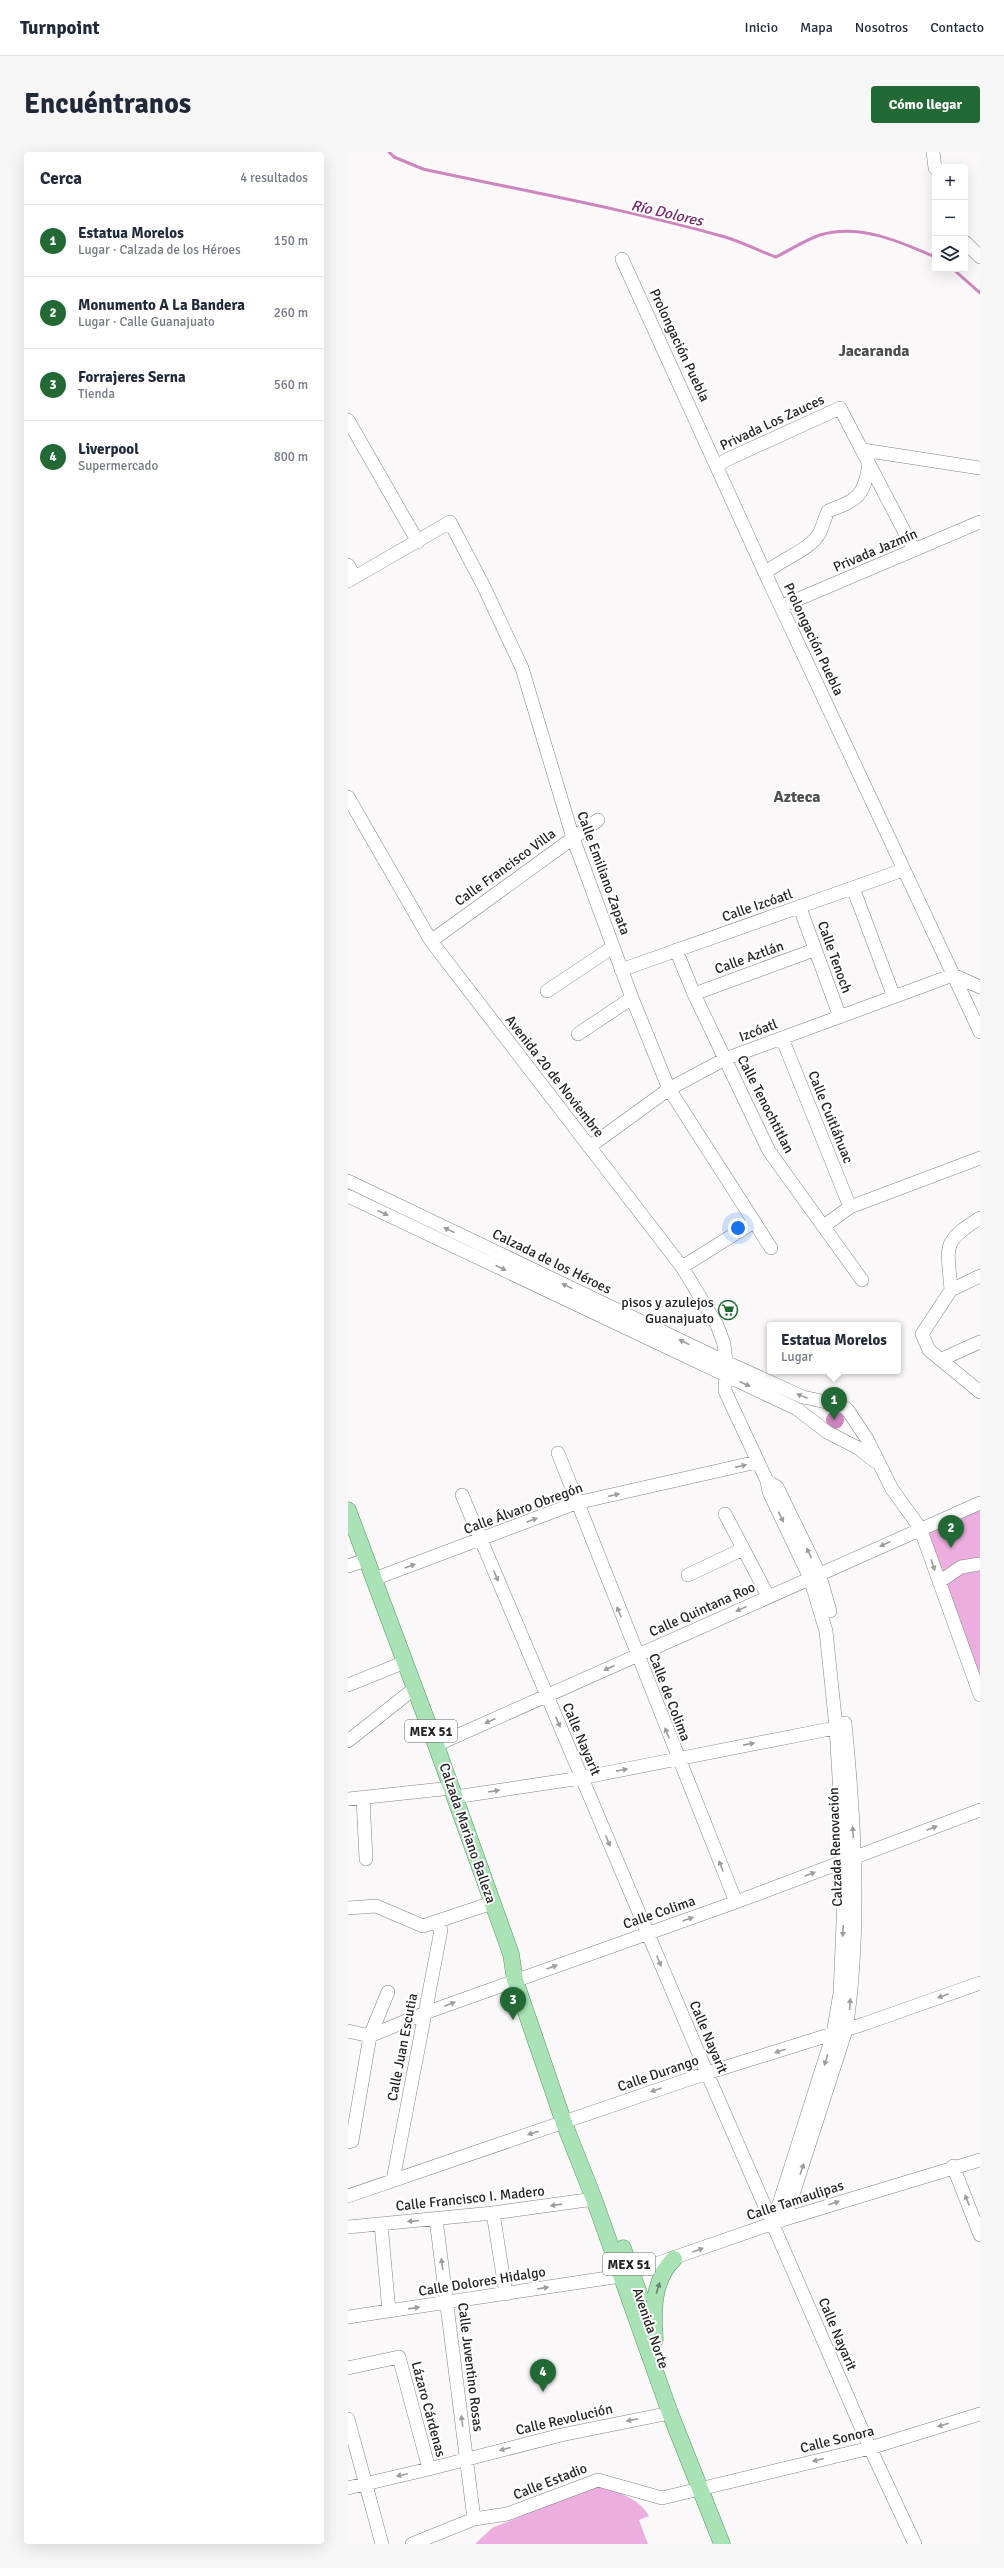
<!DOCTYPE html>
<html lang="es">
<meta charset="utf-8">
<style>
body{margin:0;font-family:Signika,sans-serif;background:#f6f6f7;color:#1f2937}
.controls{position:absolute;right:12px;top:12px;display:grid;overflow:hidden;border-radius:4px;box-shadow:0 4px 16px #0002}
.controls button{width:36px;height:36px;display:grid;place-items:center;padding:0;border:0;border-bottom:1px solid #e0e1e3;background:#fff;color:#1f2937;font:20px sans-serif}
.you{position:absolute;left:390px;top:1076px;width:14px;height:14px;margin:-10px;border:3px solid #fff;border-radius:50%;background:#1a73e8;box-shadow:0 0 0 6px #1a73e833}
.badge{display:grid;place-items:center;width:26px;height:26px;border-radius:50%;background:#236935;color:#fff;font-size:13px;font-weight:700}
.pin{position:absolute;translate:-50% -33px;filter:drop-shadow(0 1px 2px #0008)}
.pin::after{content:'';position:absolute;top:21px;width:14px;height:12px;background:inherit;clip-path:polygon(0 0,100% 0,50% 100%)}
.popup{position:absolute;left:419px;top:1170px;width:134px;height:52px;box-sizing:border-box;display:grid;place-content:center;border-radius:4px;background:#fff;filter:drop-shadow(0 1px 3px #0005);font-size:13px;white-space:nowrap;color:#747a83}
.popup b{font-size:15px;color:#1f2937}
.popup::after{content:'';position:absolute;left:50%;top:100%;margin-left:-8px;border:8px solid transparent;border-top-color:#fff}
.list{margin:0;padding:0;list-style:none}
h2{display:flex;justify-content:space-between;align-items:center;height:52px;margin:0;padding:0 16px;font-size:17px}
h2 small{font-size:13px;font-weight:400;color:#747a83}
.list li{display:grid;grid-template-columns:26px 1fr auto;gap:12px;align-items:center;box-sizing:border-box;height:72px;padding:0 16px;border-top:1px solid #e0e1e3}
.list b{display:block;font-size:15px;white-space:nowrap}
.list p{margin:0;font-size:13px;white-space:nowrap;color:#747a83}
.list em{font-size:13px;font-style:normal;color:#747a83}
.icon{flex:none;width:22px;height:22px;fill:none;stroke:currentColor;stroke-width:2;stroke-linecap:round;stroke-linejoin:round}
.map{position:relative;flex:none;width:632px;height:2392px;overflow:hidden;border-radius:4px}
header{display:flex;align-items:center;gap:24px;box-sizing:border-box;height:56px;padding:0 20px;background:#fff;border-bottom:1px solid #e0e1e3}
header strong{font-size:19px}
nav{display:flex;gap:22px;margin-inline-start:auto;font-size:14px}
.intro{display:flex;align-items:center;justify-content:space-between;box-sizing:border-box;height:96px;padding:0 24px}
h1{margin:0;font-size:28px}
.button{padding:10px 18px;border-radius:4px;background:#236935;color:#fff;font-size:14px;font-weight:700}
main{display:flex;gap:24px;padding:0 24px}
aside{flex:1;background:#fff;border-radius:4px;box-shadow:0 4px 16px #0002}
.map>svg:first-child{display:block}
.green{fill:#ecaede}
.water{fill:#cd85be}
.lines{fill:none;stroke-linecap:round;stroke-linejoin:round}
.stream{stroke:#cd85be;stroke-width:3}
.minor-casing{stroke:#868385;stroke-width:14}
.major-casing{stroke:#559462;stroke-width:17}
.minor{stroke:#fff;stroke-width:13}
.major{stroke:#a9e3b5;stroke-width:16}
.oneway{fill:#9d9c9d}
.oneway2{fill:#67846d}
.labels{text-anchor:middle;stroke-width:4;stroke-linejoin:round;paint-order:stroke}
.shield{fill:#fff;stroke:#666;stroke-width:1}
.shield-label{font-size:13px;font-weight:bold;fill:#252425}
.street-label{font-size:14px;fill:#252425;stroke:#fff}
.poi-label{font-size:14px;fill:#252425;stroke:#fff;text-anchor:end}
.water-label{font-size:15px;font-style:italic;fill:#77236a;stroke:#fff}
.quarter-label{font-size:16px;font-weight:bold;fill:#4f4c4e;stroke:#fff}
</style>
<header>
<strong>Turnpoint</strong>
<nav><a>Inicio</a><a>Mapa</a><a>Nosotros</a><a>Contacto</a></nav>
</header>
<div class="intro"><h1>Encuéntranos</h1><a class="button">Cómo llegar</a></div>
<main>
<aside>
<h2>Cerca<small>4 resultados</small></h2>
<ul class="list">
<li><span class="badge">1</span><div><b>Estatua Morelos</b><p>Lugar · Calzada de los Héroes</p></div><em>150 m</em></li>
<li><span class="badge">2</span><div><b>Monumento A La Bandera</b><p>Lugar · Calle Guanajuato</p></div><em>260 m</em></li>
<li><span class="badge">3</span><div><b>Forrajeres Serna</b><p>Tienda</p></div><em>560 m</em></li>
<li><span class="badge">4</span><div><b>Liverpool</b><p>Supermercado</p></div><em>800 m</em></li>
</ul>
</aside>
<div class="map">
<svg width="632" height="2392" viewBox="0 0 632 2392">
<rect width="100%" height="100%" fill="#fbf8fa"/>
<path class="green" d="M632,1356v167l-54,-143z
M250,2333c20,8 40,12 51,31l-10,4 9,24h-173l17,-16z"/>
<path class="water" d="M478 1268a9 9 0 1 1 18 0a9 9 0 1 1-18 0Z"/>
<g class="lines">
<path class="stream" d="M41,0l5,5 29,12c101,22 203,40 302,68 17,5 34,14 51,20 14,-7 29,-17 44,-22 39,-12 81,7 115,22
M605,117l27,24"/>
<g class="minor-casing">
<path id="minor" d="M585,0l2,16
M617,90l15,15
M274,107l143,314 215,459
M0,268l70,122
M515,298l117,18
M370,314l8,-6 114,-52 74,142
M0,413l7,12
M417,421c16,-14 46,-23 55,-41 3,-7 5,-14 8,-21 29,-11 36,-14 41,-47
M0,429l102,-59 34,65 38,81 51,170 59,160 37,91 102,159
M434,454l198,-84
M0,645l83,144 251,326 35,58 7,19 2,18 -1,29 42,90 2,11 41,86 16,53 10,96 9,150 -5,116 -7,41 -60,189
M505,736l41,109
M452,756l40,109
M83,789l167,-121
M328,798l18,44 75,157 93,129
M273,818l282,-100
M199,839l66,-44
M346,842l120,-44
M230,882l54,-36
M434,886l68,169
M241,995l80,-58 56,-30 228,-84 27,12
M0,1029l378,181 77,35 37,8 7,4 20,30 25,50 28,39 60,167
M0,1044l449,213 30,23 31,16 18,14
M476,1074l26,-19 130,-49
M334,1115l72,-45
M632,1124l-29,14 -29,44 7,16 51,42
M603,1138c-3,-44 -11,-47 29,-72
M594,1207l38,-17
M210,1301l178,449
M419,1329l10,6 42,86 11,38
M114,1343l245,578 163,375 45,96
M377,1362l43,82
M0,1414l18,-6
M340,1423l55,-26
M26,1427l202,-76 181,-41
M591,1430l22,-15 19,-3
M0,1533l57,-23
M0,1589l67,-53
M88,1593l544,-242
M107,1645l126,-19 264,-52
M15,1646l3,61
M0,1647l104,-11
M0,1756l28,-2 47,20 69,-23
M0,1879l22,5 55,-23 311,-111 244,-92
M0,1990l4,-1 18,-105 18,-44
M605,2014l27,69
M45,2028l48,-250 -5,-7
M0,2044l359,-123 157,-49 116,-41
M145,2061l13,81
M88,2067l38,300
M437,2067l61,-189c15,-100 9,-206 -1,-307
M33,2072l8,87
M0,2075l145,-14 101,-14
M0,2165l273,-41 164,-57 195,-59
M0,2216l51,-11 30,112
M0,2267l34,125
M0,2336l81,-19 132,-34 109,-22
M64,2392l62,-25 33,-5 91,-34 64,18 208,-50 110,-34"/>
</g>
<g class="major-casing">
<path id="major" d="M0,1358l88,235 75,209 4,26 49,143 30,76 76,214 52,131
M275,2096l17,48
M307,2188c-2,-27 -3,-60 19,-81"/>
</g>
<use href="#minor" class="minor"/>
<use href="#major" class="major"/>
</g>
<defs><path id="oneway-solid" d="M-6-.8H1V-3.2L6.5 0L1 3.2V.8H-6Z"/></defs>
<g class="oneway">
<use href="#oneway-solid" transform="translate(35 1061) rotate(25)"/>
<use href="#oneway-solid" transform="translate(101 1078) rotate(-154)"/>
<use href="#oneway-solid" transform="translate(153 1116) rotate(25)"/>
<use href="#oneway-solid" transform="translate(219 1134) rotate(-154)"/>
<use href="#oneway-solid" transform="translate(336 1190) rotate(-154)"/>
<use href="#oneway-solid" transform="translate(397 1232) rotate(25)"/>
<use href="#oneway-solid" transform="translate(454 1244) rotate(-158)"/>
<use href="#oneway-solid" transform="translate(393 1314) rotate(-13)"/>
<use href="#oneway-solid" transform="translate(266 1343) rotate(-13)"/>
<use href="#oneway-solid" transform="translate(433 1365) rotate(64)"/>
<use href="#oneway-solid" transform="translate(184 1368) rotate(-21)"/>
<use href="#oneway-solid" transform="translate(537 1392) rotate(156)"/>
<use href="#oneway-solid" transform="translate(461 1401) rotate(-116)"/>
<use href="#oneway-solid" transform="translate(585 1413) rotate(71)"/>
<use href="#oneway-solid" transform="translate(62 1414) rotate(-20)"/>
<use href="#oneway-solid" transform="translate(148 1424) rotate(67)"/>
<use href="#oneway-solid" transform="translate(393 1457) rotate(155)"/>
<use href="#oneway-solid" transform="translate(271 1460) rotate(-112)"/>
<use href="#oneway-solid" transform="translate(261 1516) rotate(156)"/>
<use href="#oneway-solid" transform="translate(142 1569) rotate(156)"/>
<use href="#oneway-solid" transform="translate(210 1570) rotate(67)"/>
<use href="#oneway-solid" transform="translate(319 1581) rotate(-112)"/>
<use href="#oneway-solid" transform="translate(401 1592) rotate(-11)"/>
<use href="#oneway-solid" transform="translate(274 1618) rotate(-11)"/>
<use href="#oneway-solid" transform="translate(146 1639) rotate(-9)"/>
<use href="#oneway-solid" transform="translate(584 1676) rotate(-21)"/>
<use href="#oneway-solid" transform="translate(505 1680) rotate(-94)"/>
<use href="#oneway-solid" transform="translate(260 1689) rotate(67)"/>
<use href="#oneway-solid" transform="translate(373 1714) rotate(-112)"/>
<use href="#oneway-solid" transform="translate(462 1722) rotate(-21)"/>
<use href="#oneway-solid" transform="translate(340 1767) rotate(-19)"/>
<use href="#oneway-solid" transform="translate(495 1779) rotate(92)"/>
<use href="#oneway-solid" transform="translate(311 1809) rotate(67)"/>
<use href="#oneway-solid" transform="translate(204 1815) rotate(-20)"/>
<use href="#oneway-solid" transform="translate(595 1844) rotate(161)"/>
<use href="#oneway-solid" transform="translate(102 1852) rotate(-20)"/>
<use href="#oneway-solid" transform="translate(502 1852) rotate(-86)"/>
<use href="#oneway-solid" transform="translate(432 1899) rotate(163)"/>
<use href="#oneway-solid" transform="translate(478 1908) rotate(107)"/>
<use href="#oneway-solid" transform="translate(308 1938) rotate(161)"/>
<use href="#oneway-solid" transform="translate(185 1981) rotate(162)"/>
<use href="#oneway-solid" transform="translate(454 2017) rotate(-71)"/>
<use href="#oneway-solid" transform="translate(619 2048) rotate(-112)"/>
<use href="#oneway-solid" transform="translate(486 2051) rotate(-17)"/>
<use href="#oneway-solid" transform="translate(208 2053) rotate(172)"/>
<use href="#oneway-solid" transform="translate(65 2069) rotate(175)"/>
<use href="#oneway-solid" transform="translate(350 2098) rotate(-20)"/>
<use href="#oneway-solid" transform="translate(94 2112) rotate(-97)"/>
<use href="#oneway-solid" transform="translate(195 2136) rotate(-9)"/>
<use href="#oneway-solid" transform="translate(66 2156) rotate(-8)"/>
<use href="#oneway-solid" transform="translate(284 2268) rotate(169)"/>
<use href="#oneway-solid" transform="translate(114 2269) rotate(-97)"/>
<use href="#oneway-solid" transform="translate(595 2273) rotate(163)"/>
<use href="#oneway-solid" transform="translate(157 2297) rotate(165)"/>
<use href="#oneway-solid" transform="translate(470 2308) rotate(166)"/>
<use href="#oneway-solid" transform="translate(54 2323) rotate(168)"/>
</g>
<use class="oneway2" href="#oneway-solid" transform="translate(310 2136) rotate(-73)"/>
<defs>
<g id="supermarket-ring" transform="scale(1)"><circle r="9.5" fill="#fff" stroke="#236935" stroke-width="1.5"/><path d="M-6-5.5h2.5l.6 2H6L4.5 2H-2.5L-4.4-4H-6ZM-1.5 3.2a1.3 1.3 0 1 0 .1 0ZM3 3.2a1.3 1.3 0 1 0 .1 0Z" fill="#236935"/></g>
</defs>
<g fill-rule="evenodd">
<use href="#supermarket-ring" x="380" y="1158"/>
</g>
<g class="labels">
<g class="shield">
<rect x="57" y="1568" width="52" height="22" rx="3"/>
<rect x="255" y="2101" width="52" height="22" rx="3"/>
</g>
<g class="shield-label">
<text x="83" y="1584">MEX 51</text>
<text x="281" y="2117">MEX 51</text>
</g>
<g class="street-label">
<text transform="translate(332 193) rotate(65)" y="5">Prolongación Puebla</text>
<text transform="translate(424 270) rotate(-25)" y="5">Privada Los Zauces</text>
<text transform="translate(527 398) rotate(-23)" y="5">Privada Jazmín</text>
<text transform="translate(466 487) rotate(65)" y="5">Prolongación Puebla</text>
<text transform="translate(157 715) rotate(-36)" y="5">Calle Francisco Villa</text>
<text transform="translate(256 721) rotate(70)" y="5">Calle Emiliano Zapata</text>
<text transform="translate(409 753) rotate(-19)" y="5">Calle Izcóatl</text>
<text transform="translate(401 805) rotate(-20)" y="5">Calle Aztlán</text>
<text transform="translate(487 805) rotate(70)" y="5">Calle Tenoch</text>
<text transform="translate(410 878) rotate(-21)" y="5">Izcóatl</text>
<text transform="translate(207 924) rotate(52)" y="5">Avenida 20 de Noviembre</text>
<text transform="translate(418 952) rotate(63)" y="5">Calle Tenochtitlan</text>
<text transform="translate(483 965) rotate(68)" y="5">Calle Cuitláhuac</text>
<text transform="translate(204 1109) rotate(26)" y="5">Calzada de los Héroes</text>
<text transform="translate(175 1356) rotate(-20)" y="5">Calle Álvaro Obregón</text>
<text transform="translate(354 1457) rotate(-24)" y="5">Calle Quintana Roo</text>
<text transform="translate(322 1545) rotate(69)" y="5">Calle de Colima</text>
<text transform="translate(234 1587) rotate(67)" y="5">Calle Nayarit</text>
<text transform="translate(120 1681) rotate(71)" y="5">Calzada Mariano Balleza</text>
<text transform="translate(487 1695) rotate(-92)" y="5">Calzada Renovación</text>
<text transform="translate(311 1760) rotate(-19)" y="5">Calle Colima</text>
<text transform="translate(361 1885) rotate(67)" y="5">Calle Nayarit</text>
<text transform="translate(54 1895) rotate(-79)" y="5">Calle Juan Escutia</text>
<text transform="translate(310 1921) rotate(-19)" y="5">Calle Durango</text>
<text transform="translate(122 2046) rotate(-6)" y="5">Calle Francisco I. Madero</text>
<text transform="translate(447 2048) rotate(-18)" y="5">Calle Tamaulipas</text>
<text transform="translate(134 2129) rotate(-9)" y="5">Calle Dolores Hidalgo</text>
<text transform="translate(303 2176) rotate(71)" y="5">Avenida Norte</text>
<text transform="translate(490 2182) rotate(67)" y="5">Calle Nayarit</text>
<text transform="translate(123 2215) rotate(83)" y="5">Calle Juventino Rosas</text>
<text transform="translate(81 2257) rotate(75)" y="5">Lázaro Cárdenas</text>
<text transform="translate(216 2267) rotate(-13)" y="5">Calle Revolución</text>
<text transform="translate(489 2287) rotate(-14)" y="5">Calle Sonora</text>
<text transform="translate(202 2329) rotate(-21)" y="5">Calle Estadio</text>
</g>
<g class="poi-label">
<text x="366" y="1155">pisos y azulejos<tspan x="366" dy="16">Guanajuato</tspan></text>
</g>
<g class="water-label">
<text transform="translate(319 61) rotate(13)" y="5">Río Dolores</text>
</g>
<g class="quarter-label">
<text x="526" y="204">Jacaranda</text>
<text x="449" y="650">Azteca</text>
</g>
</g>
</svg>
<div class="controls">
<button>+</button>
<button>−</button>
<button><svg class="icon" aria-label="layers" viewBox="0 0 24 24"><path d="M12 4l9 5-9 5-9-5zM3 14l9 5 9-5"/></svg></button>
</div>
<div class="you"></div>
<div class="pin badge" style="left:486px;top:1268px">1</div>
<div class="popup"><b>Estatua Morelos</b>Lugar</div>
<div class="pin badge" style="left:603px;top:1396px">2</div>
<div class="pin badge" style="left:165px;top:1868px">3</div>
<div class="pin badge" style="left:195px;top:2240px">4</div>
</div>
</main>
